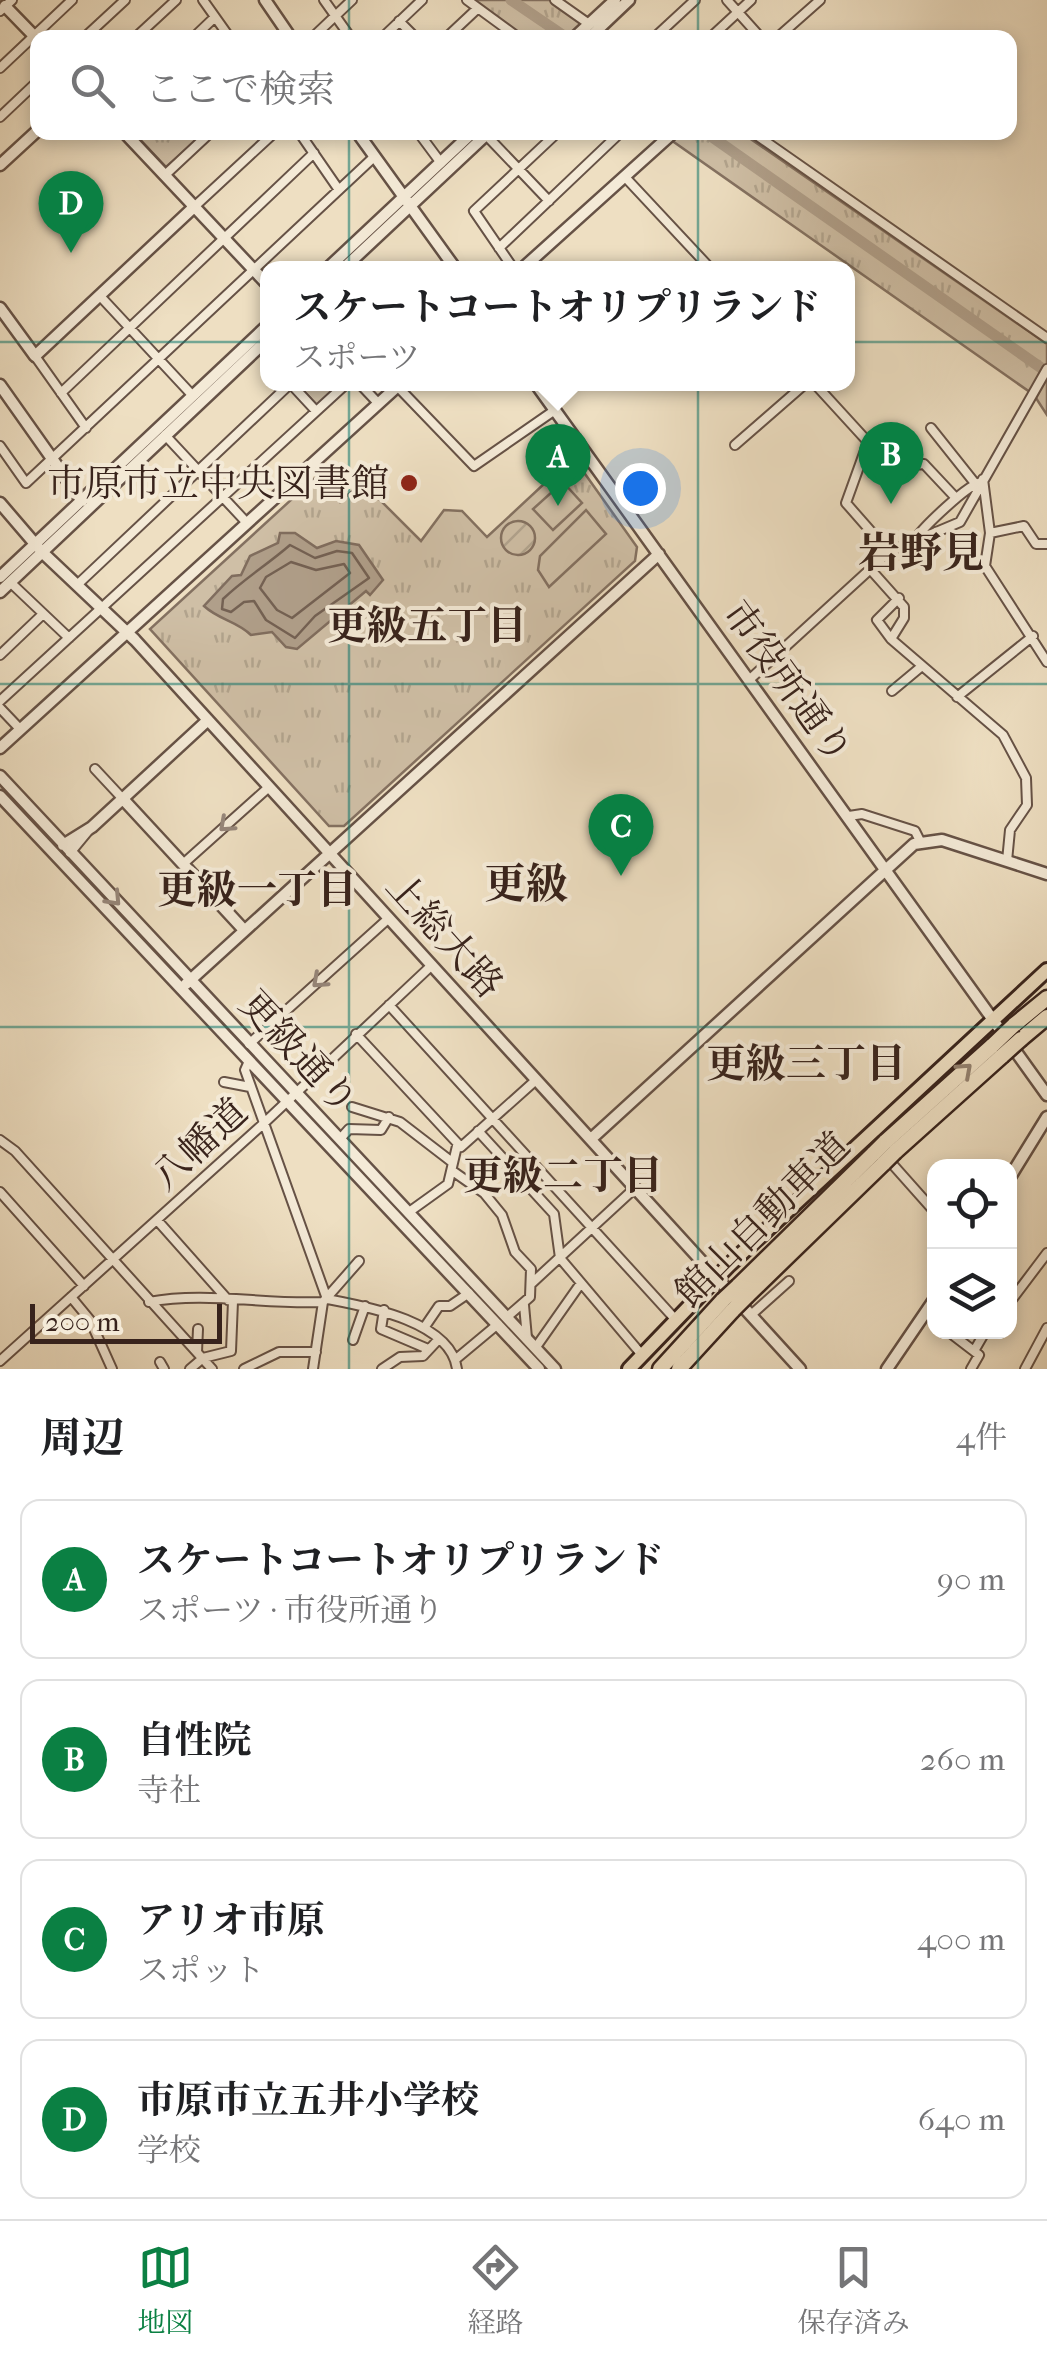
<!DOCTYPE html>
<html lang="ja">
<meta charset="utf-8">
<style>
body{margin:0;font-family:"IM FELL French Canon","Noto Serif JP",serif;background:#f2f2f2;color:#202124}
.controls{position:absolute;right:30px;bottom:30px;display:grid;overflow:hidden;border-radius:20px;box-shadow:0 5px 15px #0003}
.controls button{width:90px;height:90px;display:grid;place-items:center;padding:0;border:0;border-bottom:2px solid #e0e0e0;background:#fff;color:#202124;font:50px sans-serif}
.scale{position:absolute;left:30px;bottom:25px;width:192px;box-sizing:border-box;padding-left:10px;border:5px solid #38231c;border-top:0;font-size:28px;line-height:35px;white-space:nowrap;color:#38231c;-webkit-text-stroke:8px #f4ead7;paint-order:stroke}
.you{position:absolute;left:640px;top:488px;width:35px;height:35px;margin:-25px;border:8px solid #fff;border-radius:50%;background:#1a73e8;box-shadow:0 0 0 15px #1a73e833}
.badge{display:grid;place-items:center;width:65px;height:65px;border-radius:50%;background:#0b8043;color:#fff;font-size:32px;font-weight:700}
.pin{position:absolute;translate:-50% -82px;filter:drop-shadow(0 2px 5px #0008)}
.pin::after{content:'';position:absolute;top:52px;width:35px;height:30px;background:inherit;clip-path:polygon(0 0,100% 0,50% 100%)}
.popup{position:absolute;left:260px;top:261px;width:595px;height:130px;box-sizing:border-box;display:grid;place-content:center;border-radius:20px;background:#fff;filter:drop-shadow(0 2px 8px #0005);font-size:32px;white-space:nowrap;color:#757577}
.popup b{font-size:38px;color:#202124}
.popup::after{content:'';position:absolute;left:50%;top:100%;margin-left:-20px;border:20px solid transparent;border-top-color:#fff}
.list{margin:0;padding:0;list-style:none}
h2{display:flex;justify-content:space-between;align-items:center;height:130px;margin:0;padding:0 40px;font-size:42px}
h2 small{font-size:32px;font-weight:400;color:#757577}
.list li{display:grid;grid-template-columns:65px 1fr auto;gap:30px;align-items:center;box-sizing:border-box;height:160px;margin:0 20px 20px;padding:0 20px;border:2px solid #e0e0e0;border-radius:20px}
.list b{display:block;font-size:38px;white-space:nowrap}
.list p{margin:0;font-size:32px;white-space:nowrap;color:#757577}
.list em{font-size:32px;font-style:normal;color:#757577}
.icon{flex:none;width:55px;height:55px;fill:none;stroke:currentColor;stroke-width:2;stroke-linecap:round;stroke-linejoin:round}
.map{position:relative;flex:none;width:1047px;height:1369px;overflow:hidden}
.search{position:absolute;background:#fff;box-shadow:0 5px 15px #0003;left:30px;right:30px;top:30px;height:110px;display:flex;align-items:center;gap:25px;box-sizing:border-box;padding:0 35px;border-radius:20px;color:#757577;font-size:38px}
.sheet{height:850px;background:#fff}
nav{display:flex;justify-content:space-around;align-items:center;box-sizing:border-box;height:140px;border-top:2px solid #e0e0e0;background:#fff;font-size:28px;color:#757577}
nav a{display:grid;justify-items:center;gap:5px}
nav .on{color:#0b8043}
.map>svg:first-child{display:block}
.grass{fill:url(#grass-tufts);stroke:#847161;stroke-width:2.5}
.garden{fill:url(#garden-furrows);stroke:#847161;stroke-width:2.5}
.pitch{fill:#cfbfa6;stroke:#847161;stroke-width:2.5}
.water{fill:#b09f8a;stroke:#806d5e;stroke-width:2.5}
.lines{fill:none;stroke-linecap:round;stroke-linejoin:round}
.shore{stroke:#746153;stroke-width:2.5}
.river{stroke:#b09f8a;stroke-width:11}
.minor-casing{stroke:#665246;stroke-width:12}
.tertiary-casing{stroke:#665246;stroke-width:15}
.primary-casing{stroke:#38231c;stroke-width:18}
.motorway-casing{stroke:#38231c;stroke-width:19}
.minor{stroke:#f4ead7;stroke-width:8}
.tertiary{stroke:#f4ead7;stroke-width:10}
.primary{stroke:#eedfc2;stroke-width:12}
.motorway{stroke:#eedfc2;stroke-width:14}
.motorway-bridge-casing{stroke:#38231c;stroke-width:19;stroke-linecap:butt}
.motorway-bridge{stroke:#eedfc2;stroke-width:14}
.oneway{stroke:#96867a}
.oneway2{stroke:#93816f}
.grid{fill:none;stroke:#0f766e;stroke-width:2.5;stroke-opacity:0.55}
.poi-dot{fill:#8f2418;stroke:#f4ead7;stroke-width:4}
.labels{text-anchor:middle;stroke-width:8;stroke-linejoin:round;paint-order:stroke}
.poi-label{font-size:38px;fill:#38231c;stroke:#f4ead7;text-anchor:end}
.street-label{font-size:38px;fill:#38231c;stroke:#f4ead7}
.neighbourhood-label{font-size:40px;font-weight:bold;fill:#38231c;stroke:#f4ead7}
.quarter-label{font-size:42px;font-weight:bold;fill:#38231c;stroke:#f4ead7}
</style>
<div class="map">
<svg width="1047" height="1369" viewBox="0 0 1047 1369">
<defs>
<pattern id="grass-tufts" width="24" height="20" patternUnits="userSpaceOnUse" patternTransform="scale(2.5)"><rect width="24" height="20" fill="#cfbfa6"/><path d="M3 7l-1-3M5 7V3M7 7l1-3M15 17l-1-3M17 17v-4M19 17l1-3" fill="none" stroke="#b2a48e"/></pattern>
<pattern id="garden-furrows" width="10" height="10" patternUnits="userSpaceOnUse" patternTransform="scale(2.5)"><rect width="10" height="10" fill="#cfbfa6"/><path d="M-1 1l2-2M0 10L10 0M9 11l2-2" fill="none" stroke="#b2a48e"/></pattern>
</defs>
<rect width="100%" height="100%" fill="#eedfc2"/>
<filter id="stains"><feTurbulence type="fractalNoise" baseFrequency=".002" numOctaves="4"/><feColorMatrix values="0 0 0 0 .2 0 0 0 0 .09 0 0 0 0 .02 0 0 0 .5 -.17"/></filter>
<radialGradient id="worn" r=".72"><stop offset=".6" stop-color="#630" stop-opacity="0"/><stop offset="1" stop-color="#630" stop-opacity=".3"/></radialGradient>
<path class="grass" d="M472,0h78l54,37h-79z
M134,133h71l-39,34z
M661,133h81l305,211v71l-13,-20z
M297,384h46l-25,22z
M573,457l64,90 -2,14 -291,265h-15l-179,-197 166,-152 24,25 22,-20 59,59 23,-31 18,1 25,26z"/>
<path class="garden" d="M501 538a17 17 0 1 1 34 0a17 17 0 1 1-34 0Z"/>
<path class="pitch" d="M563,482l19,21 -29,27 -20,-21z
M586,510l20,24 -57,53 -11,-17 2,-14z"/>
<path class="water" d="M280,533h15l22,15 19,-7 23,4 24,35 -13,15 -4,-4 -69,58 -11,-2 -14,-15 -21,3c-14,-14 -32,-15 -47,-29l28,-30 9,-1 9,-19 28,-13z"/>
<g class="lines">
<path class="shore" d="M290,545l25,13 22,-7 15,2 17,25 -54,38 -20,22 -29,-18 -12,-19 -10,1 -13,10 -9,-3 1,-10c22,-21 44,-34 67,-54z
M291,562l25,8 28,-6 6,9 -58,45 -15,-8 -17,-22 6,-11z"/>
<path class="river" d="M511,0l56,38
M705,132l342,240"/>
<g class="minor-casing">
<path id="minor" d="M203,0l27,38
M324,0l27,38
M467,0l52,38
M555,0l34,24
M727,0l34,38
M0,11l12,-11
M399,21l17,17
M84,38l41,-38
M135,38l41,-38
M193,38l22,-21
M312,38l40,-38
M382,38l40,-38
M446,38l32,-30
M654,38l41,-38
M710,38l41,-38
M777,38l43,-38
M0,68l72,-68
M0,117l38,-36
M299,132l40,58
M418,132l23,31
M752,132l295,206
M486,135l63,66
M165,175l46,-43
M625,177l85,91
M194,207l81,-75
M499,248l122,-116
M513,268l-39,-57 84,-79
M100,296l93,100
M35,356l51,72
M291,384l25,27
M360,384l18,19
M815,384l53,58 -22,61 43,49
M397,386l77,80 81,-56
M61,393l253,-240
M931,428l43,54
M165,435l82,88
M735,445l70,-61
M0,446l26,37 348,-326
M903,454l11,11 10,-1 31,33
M983,479l7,54 -5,33 62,96
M990,533l34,-7 12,18h11
M914,541c8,-13 55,-58 68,-59
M871,570l33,37v11l-13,21 112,96 15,28 8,15 1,27 -17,25 -3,31
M10,582l59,56
M77,585l213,-201
M891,639l-14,-19 22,-22
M0,655l43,-41
M749,680l140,-128 71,-30 87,-153
M892,691l30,-25
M957,697l76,-61
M0,701l346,-317
M0,708l20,21
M95,769l27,29
M849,816l13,-2 53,17 5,10
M70,853l19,-23
M183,864l86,-77
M389,1005l286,314
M356,1034l105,113 75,-67
M249,1044l140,-126
M249,1061l-4,9 82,229c37,7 124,22 130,70
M224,1082l26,5
M352,1107l48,15 52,40
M478,1131l76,83 6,44 82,97
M340,1139l9,-10 32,1 8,-13
M0,1140l15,11 197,218
M894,1166l40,45
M454,1172l30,21 18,22 13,37 16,17 -1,28 -23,20
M0,1192l84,94
M409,1212l39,-28 9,-38
M157,1220l71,80
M532,1283l103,-95
M71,1297l19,23 22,49
M149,1302c56,-11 117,3 174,0
M1010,1302l37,-49
M524,1305l3,33
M384,1310l-3,19 47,20
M751,1315l38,-34
M424,1328l15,-22h11l19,-13
M949,1332l30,23 -8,14
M353,1340l12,-34
M536,1347l45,-64
M974,1351l11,-19
M197,1352l1,-23
M456,1359l42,-35
M0,1361l262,-236 170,-160
M160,1362l4,7
M190,1369l13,-11 28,-7 2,-50
M244,1369l35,-17h37
M313,1369l10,-67 36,-41
M382,1369l18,-12 23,-1 14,-15
M1025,1369l22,-41"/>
</g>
<g class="tertiary-casing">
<path id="tertiary" d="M265,0l26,38
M5,6l33,34
M574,38l41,-38
M589,38l40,-38
M124,132l144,153
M357,132l98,136
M0,165l38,-35
M328,268l145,-136
M344,268l145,-136
M523,268l151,-136
M0,308l35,48 159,-149
M536,384l511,711
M0,385l82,116
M0,503l42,49 93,88 665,729
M0,577l268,-252
M0,592l268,-253
M0,748l400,-364
M0,776l555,593
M0,796l539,573
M122,798l122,132
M63,845l29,-18 116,-107
M186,984l473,-430
M591,1139l323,-295 28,-4 105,34
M1010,1177l37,-60
M887,1369l47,-69"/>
</g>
<g class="primary-casing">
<path id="primary" d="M629,1369l99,-103 319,-296"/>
</g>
<g class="motorway-casing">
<path id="motorway" d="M1014,1025l33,-27
M1021,1039l26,-22
M885,1142l108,-97
M895,1152l107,-96
M738,1286l136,-133
M747,1296l137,-133
M660,1369l63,-69
M679,1369l54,-59"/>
</g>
<use href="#minor" class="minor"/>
<use href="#tertiary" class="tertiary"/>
<use href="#primary" class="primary"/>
<use href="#motorway" class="motorway"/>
<g class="motorway-bridge-casing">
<path id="motorway-bridge" d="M993,1045l21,-20
M1002,1056l19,-17
M874,1153l11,-11
M884,1163l11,-11
M723,1300l15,-14
M733,1310l14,-14"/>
</g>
<use href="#motorway-bridge" class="motorway-bridge"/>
</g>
<defs><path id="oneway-chevron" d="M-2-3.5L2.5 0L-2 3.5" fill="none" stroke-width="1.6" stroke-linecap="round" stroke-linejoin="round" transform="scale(2.5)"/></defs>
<g class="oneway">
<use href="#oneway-chevron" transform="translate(226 825) rotate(138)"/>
<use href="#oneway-chevron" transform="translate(114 899) rotate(47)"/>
<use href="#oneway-chevron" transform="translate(319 981) rotate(138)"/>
</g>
<use class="oneway2" href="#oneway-chevron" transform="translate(965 1070) rotate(-42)"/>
<path class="grid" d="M349,0v38M698,0v38M349,132v1237M698,132v1237M0,342h1047M0,684h1047M0,1027h1047"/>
<circle class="poi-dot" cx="409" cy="483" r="10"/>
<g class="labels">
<g class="poi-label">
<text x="389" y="496">市原市立中央図書館</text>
</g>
<g class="street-label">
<text transform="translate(788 682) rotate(54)" y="13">市役所通り</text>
<text transform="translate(445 935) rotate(48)" y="13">上総大路</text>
<text transform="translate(299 1052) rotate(47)" y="13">更級通り</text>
<text transform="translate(199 1144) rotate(-43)" y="13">八幡道</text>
<text transform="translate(762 1219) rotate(-45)" y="13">館山自動車道</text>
</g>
<g class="neighbourhood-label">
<text x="427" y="639">更級五丁目</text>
<text x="257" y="903">更級一丁目</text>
<text x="806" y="1077">更級三丁目</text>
<text x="563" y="1189">更級二丁目</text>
</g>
<g class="quarter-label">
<text x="921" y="567">岩野見</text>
<text x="526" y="898">更級</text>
</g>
</g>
<rect width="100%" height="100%" filter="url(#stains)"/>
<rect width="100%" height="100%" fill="url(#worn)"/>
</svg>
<div class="controls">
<button><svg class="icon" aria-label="locate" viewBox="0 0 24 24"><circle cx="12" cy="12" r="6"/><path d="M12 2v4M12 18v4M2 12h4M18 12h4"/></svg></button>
<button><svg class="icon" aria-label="layers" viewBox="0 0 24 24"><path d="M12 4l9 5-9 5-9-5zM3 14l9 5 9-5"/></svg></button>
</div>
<div class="scale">200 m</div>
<div class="you"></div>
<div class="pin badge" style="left:558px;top:506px">A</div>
<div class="popup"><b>スケートコートオリプリランド</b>スポーツ</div>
<div class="pin badge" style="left:891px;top:504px">B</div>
<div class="pin badge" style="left:621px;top:876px">C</div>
<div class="pin badge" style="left:71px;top:253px">D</div>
<div class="search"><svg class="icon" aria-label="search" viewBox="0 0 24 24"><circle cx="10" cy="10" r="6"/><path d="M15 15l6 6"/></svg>ここで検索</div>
</div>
<section class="sheet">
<h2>周辺<small>4件</small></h2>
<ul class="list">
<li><span class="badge">A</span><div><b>スケートコートオリプリランド</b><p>スポーツ · 市役所通り</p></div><em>90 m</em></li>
<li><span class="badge">B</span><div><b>自性院</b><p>寺社</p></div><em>260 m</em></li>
<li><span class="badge">C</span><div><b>アリオ市原</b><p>スポット</p></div><em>400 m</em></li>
<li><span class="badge">D</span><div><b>市原市立五井小学校</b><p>学校</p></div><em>640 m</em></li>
</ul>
</section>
<nav>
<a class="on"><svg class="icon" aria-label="map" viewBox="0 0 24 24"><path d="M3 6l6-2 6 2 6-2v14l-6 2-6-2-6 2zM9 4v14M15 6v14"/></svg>地図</a>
<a><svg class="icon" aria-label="directions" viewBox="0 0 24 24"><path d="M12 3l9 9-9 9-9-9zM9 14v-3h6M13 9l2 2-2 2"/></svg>経路</a>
<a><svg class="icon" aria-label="saved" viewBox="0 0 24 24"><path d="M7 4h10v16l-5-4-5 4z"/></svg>保存済み</a>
</nav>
